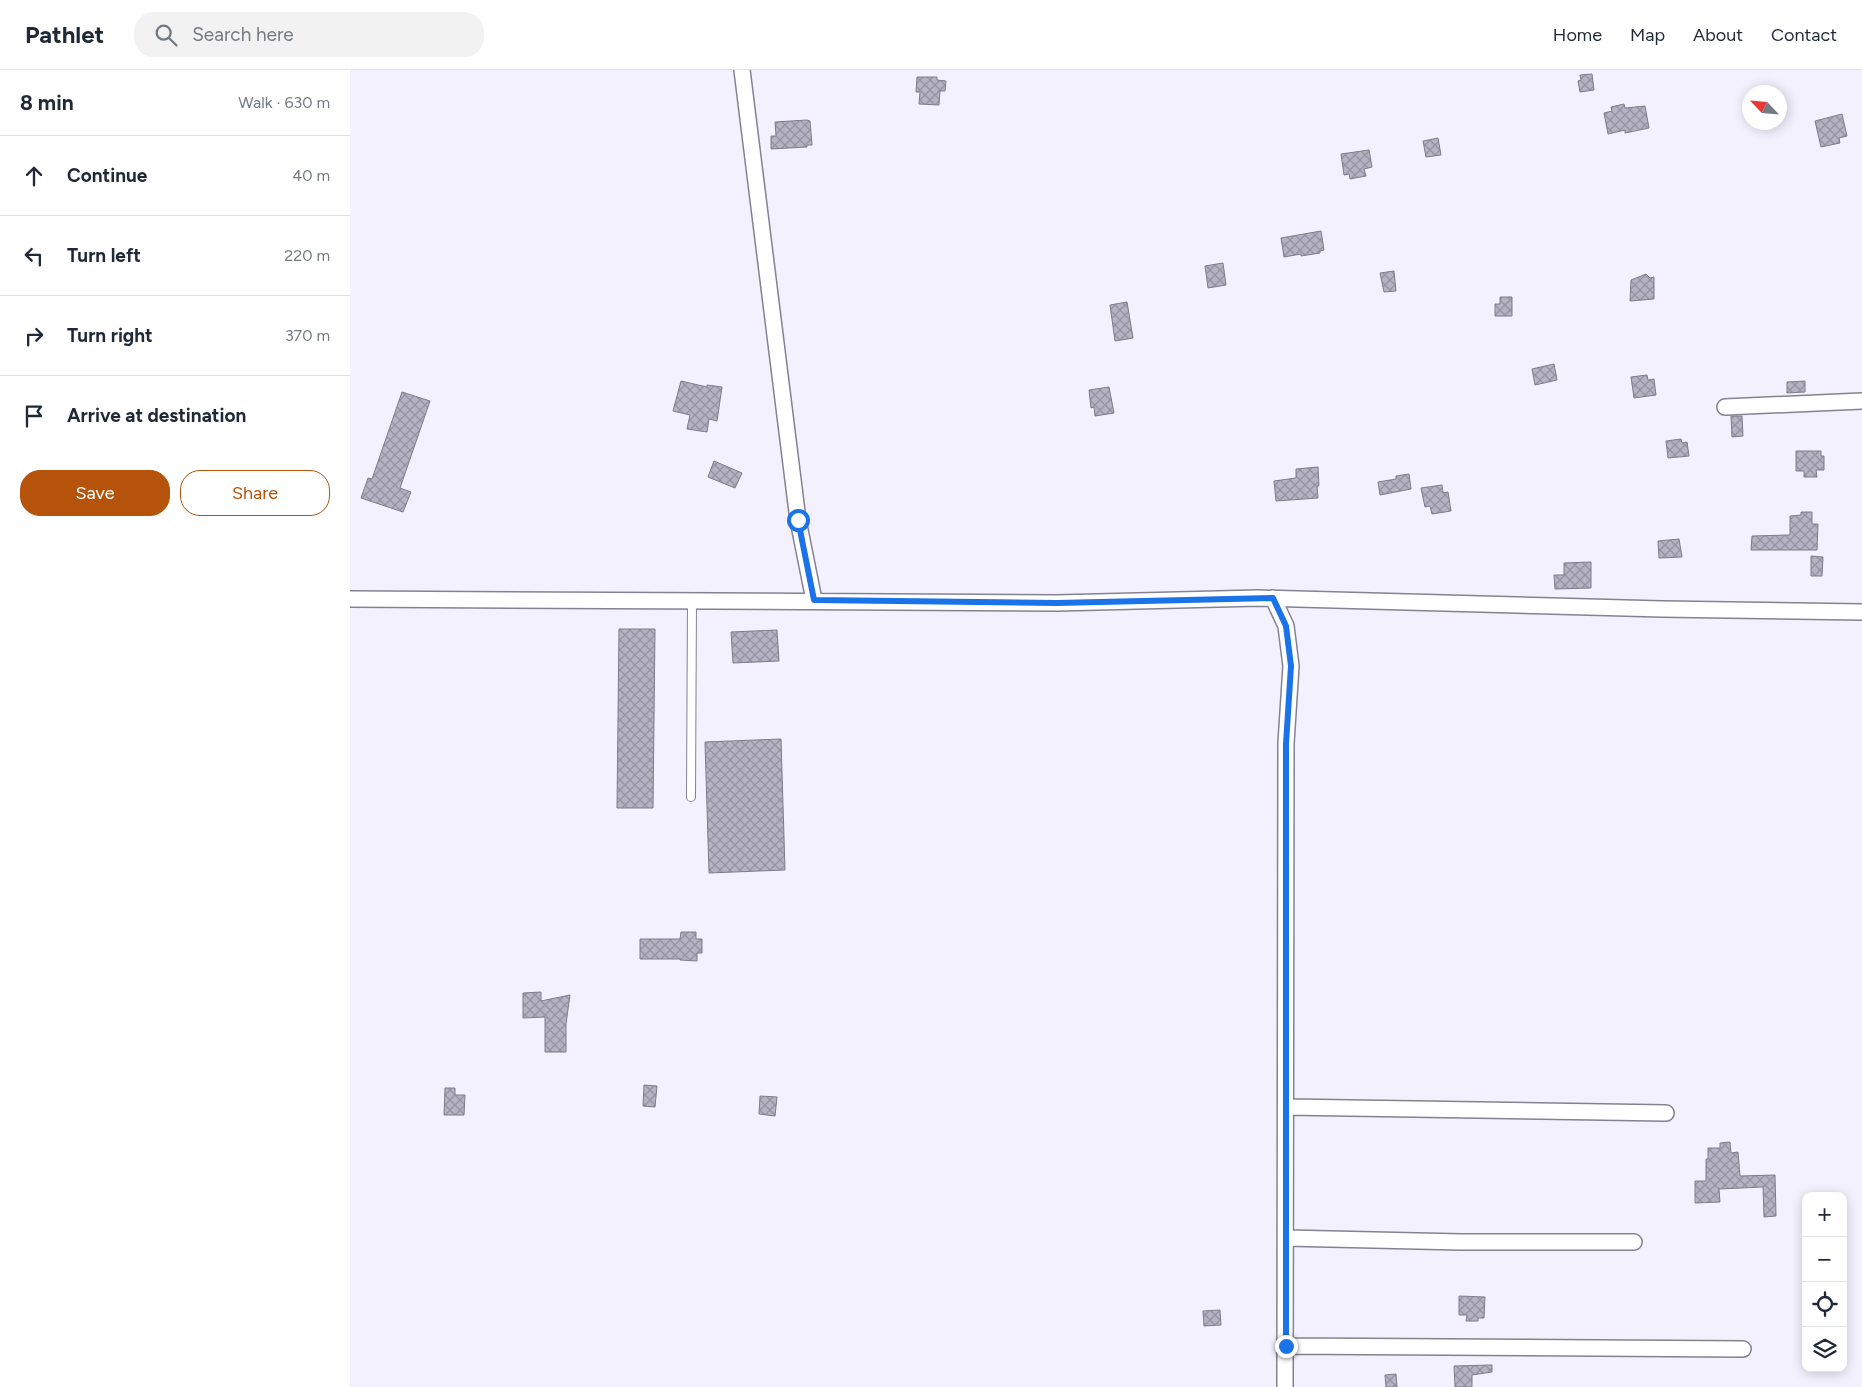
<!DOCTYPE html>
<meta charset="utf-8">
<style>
body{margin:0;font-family:Figtree,sans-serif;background:#f2f2f3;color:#1f2937}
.controls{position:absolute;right:15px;bottom:15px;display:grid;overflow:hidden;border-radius:10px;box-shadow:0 2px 12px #0003}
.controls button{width:45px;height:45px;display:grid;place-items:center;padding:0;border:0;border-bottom:1px solid #e0e1e3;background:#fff;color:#1f2937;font:25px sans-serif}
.compass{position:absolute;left:1392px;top:15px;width:45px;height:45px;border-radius:50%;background:#fff;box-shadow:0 2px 12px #0003;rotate:296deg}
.stop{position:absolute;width:15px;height:15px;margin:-11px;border:4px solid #1a73e8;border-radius:50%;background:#fff}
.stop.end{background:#1a73e8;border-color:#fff;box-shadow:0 1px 5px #0008}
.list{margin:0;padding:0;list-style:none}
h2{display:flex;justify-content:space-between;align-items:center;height:65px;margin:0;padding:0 20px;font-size:21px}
h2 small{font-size:16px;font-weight:400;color:#747a83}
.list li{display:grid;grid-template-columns:32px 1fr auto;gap:15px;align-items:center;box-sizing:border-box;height:80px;padding:0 20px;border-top:1px solid #e0e1e3}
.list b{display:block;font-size:19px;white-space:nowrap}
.list em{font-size:16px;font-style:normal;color:#747a83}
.actions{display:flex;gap:10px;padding:15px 20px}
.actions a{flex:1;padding:11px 0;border:1px solid #b45309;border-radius:20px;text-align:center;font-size:18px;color:#b45309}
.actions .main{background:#b45309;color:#fff}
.icon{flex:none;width:28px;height:28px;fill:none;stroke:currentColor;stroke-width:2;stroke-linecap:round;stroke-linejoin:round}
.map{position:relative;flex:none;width:1512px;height:1317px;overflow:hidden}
header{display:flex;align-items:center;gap:30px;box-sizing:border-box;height:70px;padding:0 25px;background:#fff;border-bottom:1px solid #e0e1e3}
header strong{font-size:24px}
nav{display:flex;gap:28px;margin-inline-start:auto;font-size:18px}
.search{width:350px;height:45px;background:#f2f2f3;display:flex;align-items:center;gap:12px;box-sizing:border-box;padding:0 18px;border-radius:20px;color:#747a83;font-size:19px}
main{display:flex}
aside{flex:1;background:#fff}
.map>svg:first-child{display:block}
.building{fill:url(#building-cross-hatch);stroke:#7e7c8b}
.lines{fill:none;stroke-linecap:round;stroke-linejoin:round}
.lane-casing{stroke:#848291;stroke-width:10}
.street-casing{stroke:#848291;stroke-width:18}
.lane{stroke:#fff;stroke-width:8}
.street{stroke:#fff;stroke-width:15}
.route{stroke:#1a73e8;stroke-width:6}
</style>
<header>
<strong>Pathlet</strong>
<div class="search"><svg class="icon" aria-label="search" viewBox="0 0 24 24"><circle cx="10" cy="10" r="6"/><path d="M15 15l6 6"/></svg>Search here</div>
<nav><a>Home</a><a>Map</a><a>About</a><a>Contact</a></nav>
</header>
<main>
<aside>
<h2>8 min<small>Walk · 630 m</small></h2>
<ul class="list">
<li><svg class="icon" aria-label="ahead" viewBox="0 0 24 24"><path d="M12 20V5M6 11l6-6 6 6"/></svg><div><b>Continue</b></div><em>40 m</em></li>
<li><svg class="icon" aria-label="left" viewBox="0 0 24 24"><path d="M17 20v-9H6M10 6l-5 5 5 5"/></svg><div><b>Turn left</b></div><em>220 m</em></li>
<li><svg class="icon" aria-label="right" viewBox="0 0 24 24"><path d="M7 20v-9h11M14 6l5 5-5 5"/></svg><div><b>Turn right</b></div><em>370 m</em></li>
<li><svg class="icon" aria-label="arrive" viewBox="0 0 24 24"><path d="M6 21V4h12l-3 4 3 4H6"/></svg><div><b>Arrive at destination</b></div></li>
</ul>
<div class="actions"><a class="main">Save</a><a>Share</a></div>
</aside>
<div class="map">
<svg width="1512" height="1317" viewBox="0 0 1512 1317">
<defs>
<pattern id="building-cross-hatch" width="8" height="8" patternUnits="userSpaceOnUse" patternTransform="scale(1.25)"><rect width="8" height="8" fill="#b5b3c3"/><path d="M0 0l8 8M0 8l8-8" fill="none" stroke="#9493a0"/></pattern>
</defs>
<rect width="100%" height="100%" fill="#f3f1fe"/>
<path class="building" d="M1242,4l2,16 -14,2 -2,-11 3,-1 -1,-5z
M567,7h20v3l9,1 -1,10h-5l-1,14 -20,-1 1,-12h-4z
M1274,34l1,4 20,-2 4,22 -24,5v-3l-17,4 -4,-21 8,-2 -1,-4z
M1492,44l5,22 -8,2 1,5 -19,4 -6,-26z
M457,50l3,1 2,24h-5v2l-36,2v-13h5l-1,-14z
M1088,68l3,17 -15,2 -3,-16z
M1019,80l3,17 -8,2 2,7 -16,3 -1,-5 -5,1 -3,-21z
M971,161l3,19 -4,1v2l-19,3v-2l-17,3 -3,-19z
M873,193l3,22 -18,3 -3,-22z
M1044,201l2,20 -12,1 -4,-19z
M1296,204l4,4 4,-1v22l-24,2 1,-21z
M1150,227h12v19h-17v-12h5z
M777,232l6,36 -18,3 -5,-36z
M1204,294l3,16 -22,5 -3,-16z
M1297,305l1,5 6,-1 2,16 -22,3 -3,-21z
M331,311l26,6v-2l15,2 -5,34 -8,-2 -2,13 -20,-3 3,-14 -17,-4z
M1455,311v11l-18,1v-11z
M759,317l5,26 -19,3 -1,-9 -3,1 -2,-18z
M52,322l28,9 -30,87 11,4 -8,20 -42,-14 7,-20 4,1z
M1381,346h11l1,20 -11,1z
M1331,369l1,4 5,-1 2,14 -21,2 -2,-17z
M1446,381h25v5h3v14h-8l1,7h-13v-6h-8z
M364,391l28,12 -7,15 -27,-11z
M968,397l1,19h-2l1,12 -42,3 -2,-20 22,-3v-9z
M1059,404l2,15 -31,6 -2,-13 18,-3v-3z
M1092,415l1,8 5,-1 3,19 -19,3 -2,-8 -5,1 -4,-19z
M1451,442h11v12h6l-1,26h-66l1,-14 38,-1v-19l11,-1z
M1329,469l3,18 -23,1 -1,-17z
M1461,486l12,1 -1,19h-11z
M1241,492v26l-36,1 -1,-14h10v-12z
M269,559h36l-2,179h-36z
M427,560l2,31 -46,2 -2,-31z
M431,669l4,131 -76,3 -4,-131z
M331,862h15v7h6v14h-5v8l-17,-1v-1h-40v-20h40z
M191,922v9l29,-6 -4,29v28h-21v-35l-22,1v-25z
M294,1015l13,1 -2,21 -12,-1z
M95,1018h10v7h10l-1,20h-20z
M410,1026l17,1 -2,19 -16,-2z
M1380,1072l1,11 7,-1 2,24 35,-1 1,41 -12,1 -1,-30 -44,2 1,13 -25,1v-22h11v-22h2v-11h12v-5z
M1109,1226l26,1 -1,21h-6v3h-12l1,-6h-8z
M870,1240l1,15 -17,1 -1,-15z
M1142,1295v7l-20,3v12h-17l-1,-21z
M1046,1304l1,13h-11l-1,-12z"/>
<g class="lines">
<g class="lane-casing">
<path id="lane" d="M341,727l1,-197"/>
</g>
<g class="street-casing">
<path id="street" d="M392,0l56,450 16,80
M1375,337l137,-6
M923,528l13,28 5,40 -5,77 -1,644
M0,529l707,4 201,-5 404,11 200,3
M936,1037l380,6
M936,1168l175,4h173
M935,1276l458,3"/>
</g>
<use href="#lane" class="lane"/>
<use href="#street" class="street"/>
</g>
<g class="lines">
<path class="route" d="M448,450l16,80 243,3 216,-5 13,28 5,40 -5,78v602"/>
</g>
</svg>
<div class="controls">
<button>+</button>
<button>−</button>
<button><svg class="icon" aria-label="locate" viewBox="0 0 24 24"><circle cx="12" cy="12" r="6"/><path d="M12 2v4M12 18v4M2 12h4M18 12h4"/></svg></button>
<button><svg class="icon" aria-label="layers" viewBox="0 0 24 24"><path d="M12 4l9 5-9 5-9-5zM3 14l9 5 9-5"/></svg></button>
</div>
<svg class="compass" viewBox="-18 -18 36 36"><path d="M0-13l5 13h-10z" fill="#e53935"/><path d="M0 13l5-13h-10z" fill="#747a83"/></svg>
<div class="stop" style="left:448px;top:450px"></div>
<div class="stop end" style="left:936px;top:1276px"></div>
</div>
</main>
